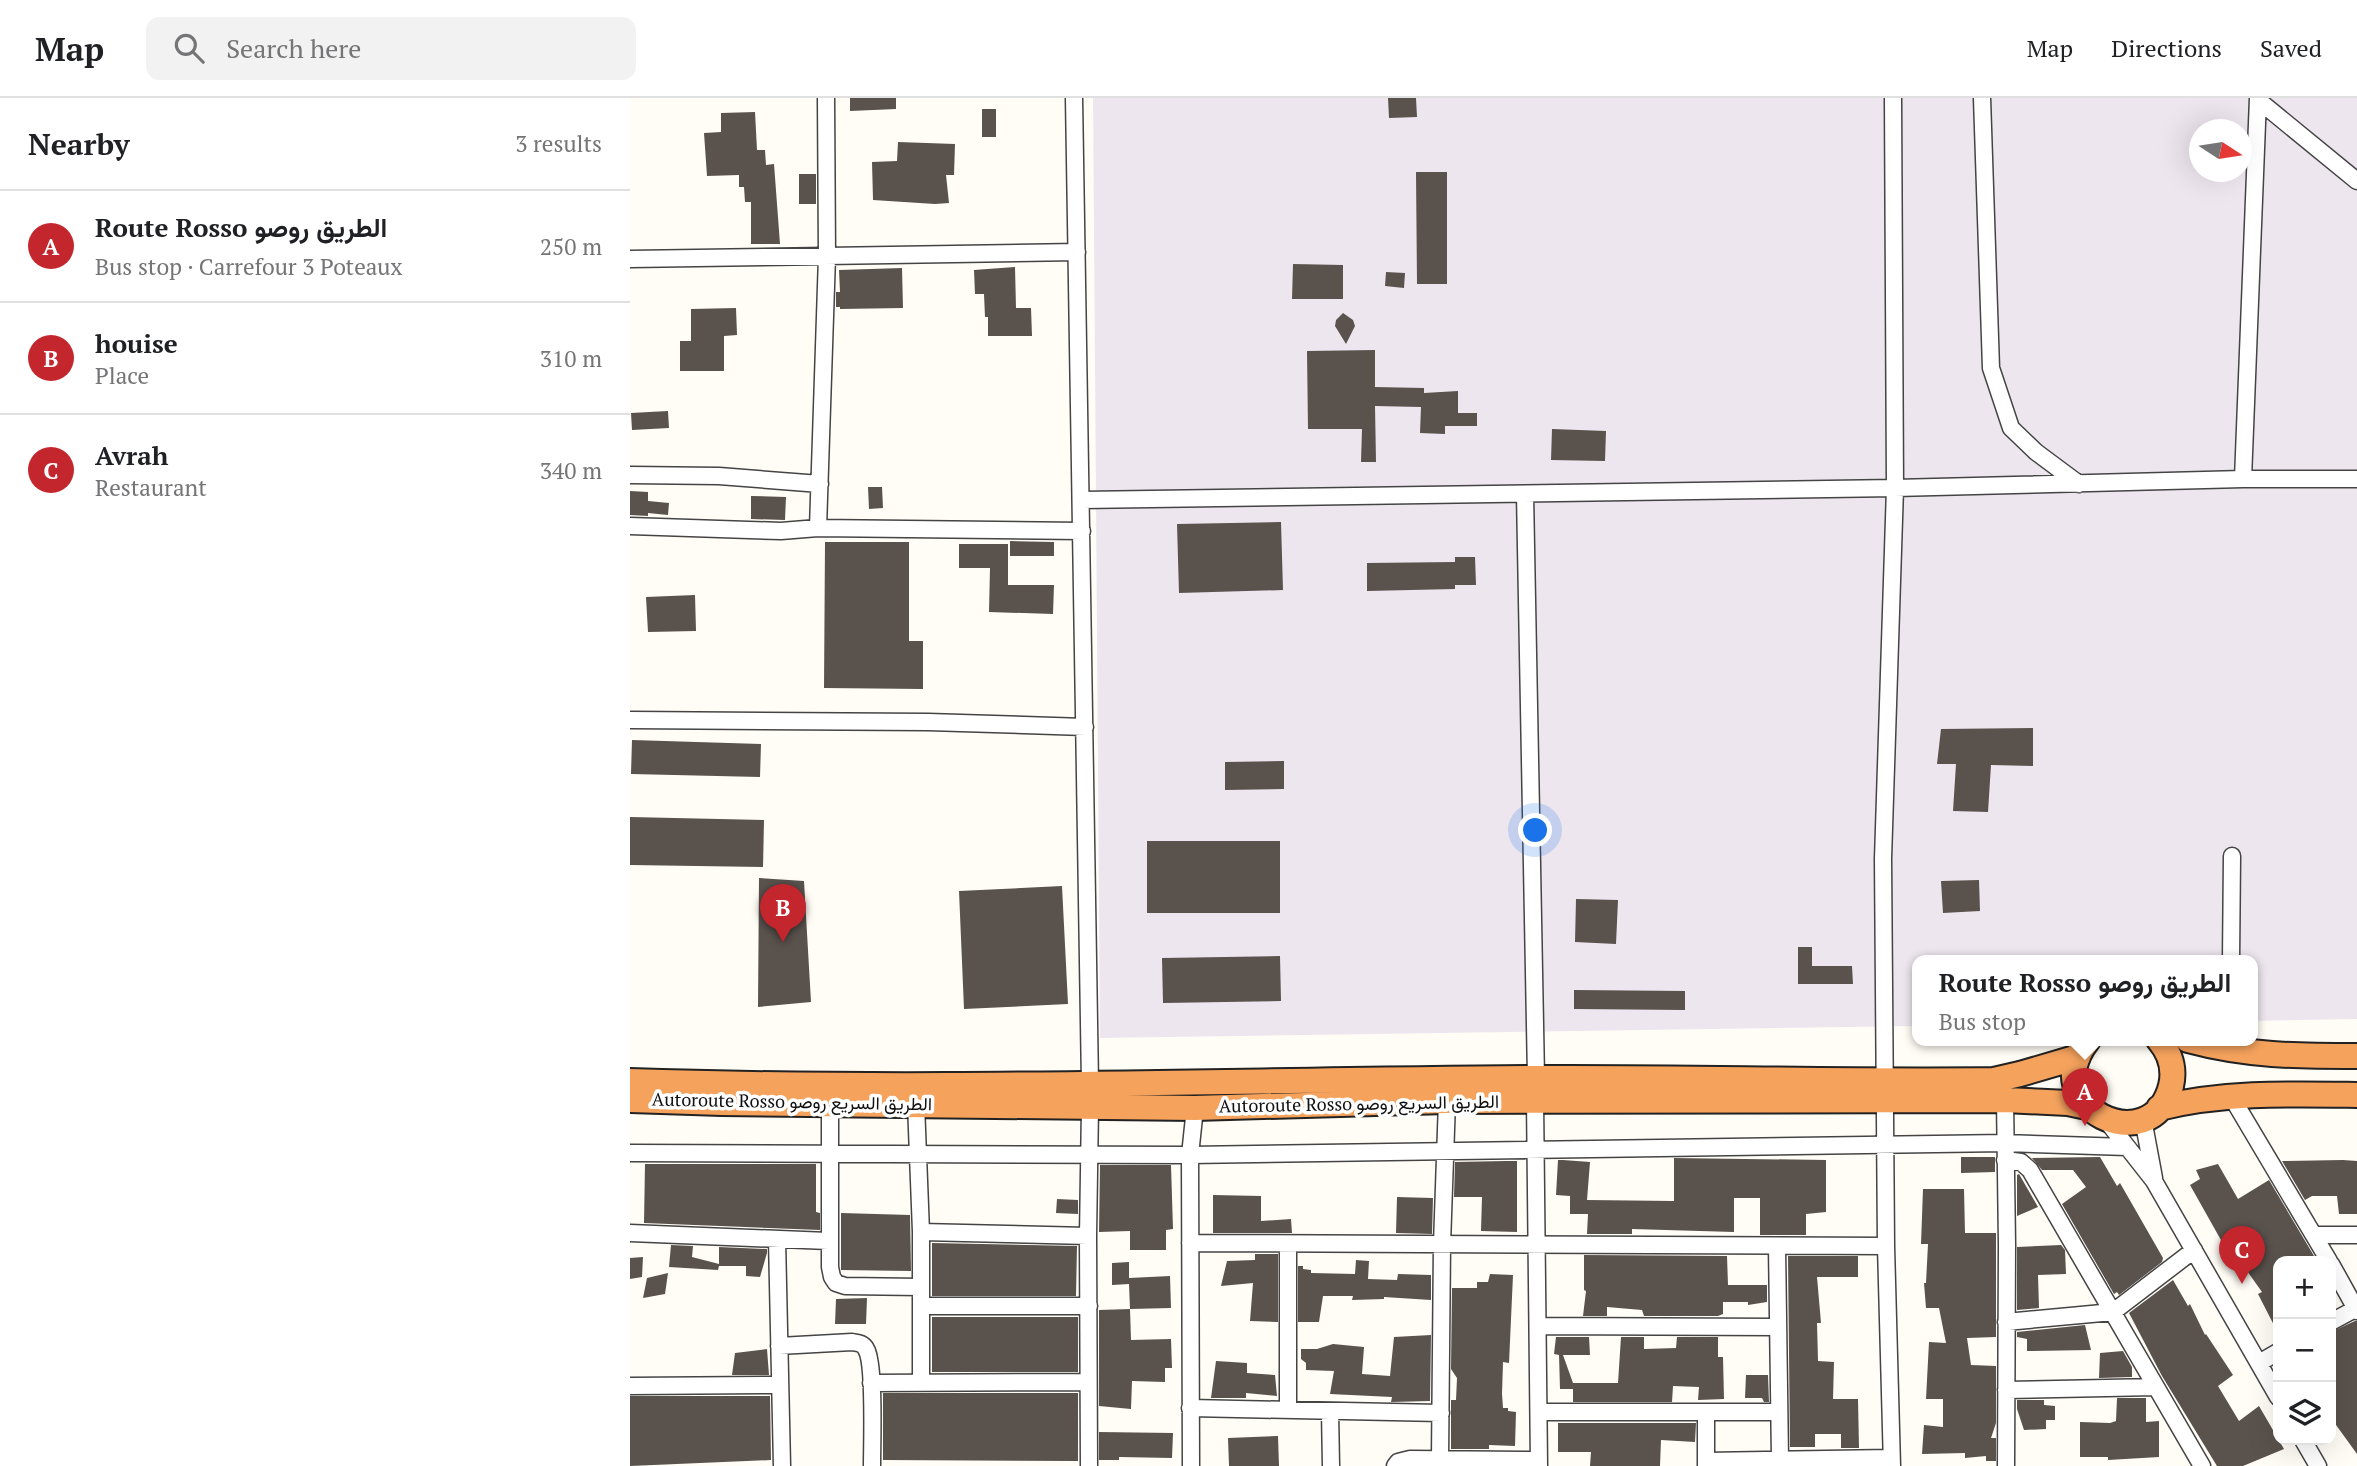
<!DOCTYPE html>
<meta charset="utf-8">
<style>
body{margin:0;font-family:"PT Serif",Vazirmatn,serif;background:#f2f2f2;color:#202124}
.controls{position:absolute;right:21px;bottom:21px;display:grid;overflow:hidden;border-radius:14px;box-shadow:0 7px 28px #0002}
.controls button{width:63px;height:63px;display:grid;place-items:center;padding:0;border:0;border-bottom:2px solid #e0e0e0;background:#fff;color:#202124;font:35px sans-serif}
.compass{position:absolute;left:1559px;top:21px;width:63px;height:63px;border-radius:50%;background:#fff;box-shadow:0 7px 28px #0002;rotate:102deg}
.you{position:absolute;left:906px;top:733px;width:24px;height:24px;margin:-18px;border:5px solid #fff;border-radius:50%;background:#1a73e8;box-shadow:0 0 0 10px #1a73e833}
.badge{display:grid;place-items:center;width:46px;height:46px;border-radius:50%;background:#c4262e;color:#fff;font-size:23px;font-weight:700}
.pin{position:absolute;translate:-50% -58px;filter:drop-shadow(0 2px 4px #0008)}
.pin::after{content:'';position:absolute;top:37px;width:24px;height:21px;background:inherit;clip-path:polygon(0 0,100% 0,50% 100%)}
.popup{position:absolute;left:1282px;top:857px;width:346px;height:91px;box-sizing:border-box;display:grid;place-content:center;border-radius:14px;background:#fff;filter:drop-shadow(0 2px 5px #0005);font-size:23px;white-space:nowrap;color:#757577}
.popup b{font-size:26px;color:#202124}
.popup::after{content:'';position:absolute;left:50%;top:100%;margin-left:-14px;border:14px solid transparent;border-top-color:#fff}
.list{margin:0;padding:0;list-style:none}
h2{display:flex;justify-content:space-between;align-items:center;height:91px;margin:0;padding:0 28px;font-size:30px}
h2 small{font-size:23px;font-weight:400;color:#757577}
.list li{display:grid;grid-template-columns:46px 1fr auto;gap:21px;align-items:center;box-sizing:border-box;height:112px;padding:0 28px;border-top:2px solid #e0e0e0}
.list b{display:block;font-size:26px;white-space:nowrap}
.list p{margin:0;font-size:23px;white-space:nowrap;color:#757577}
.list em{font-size:23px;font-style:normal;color:#757577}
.icon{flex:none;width:38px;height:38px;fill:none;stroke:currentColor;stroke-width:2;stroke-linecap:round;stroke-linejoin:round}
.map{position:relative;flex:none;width:1727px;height:1368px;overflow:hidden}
header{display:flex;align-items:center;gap:42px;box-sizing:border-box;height:98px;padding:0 35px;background:#fff;border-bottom:2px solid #e0e0e0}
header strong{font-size:33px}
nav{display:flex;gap:38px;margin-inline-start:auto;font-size:24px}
.search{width:490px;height:63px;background:#f2f2f2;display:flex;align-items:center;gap:18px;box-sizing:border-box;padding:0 24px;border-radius:14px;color:#757577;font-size:26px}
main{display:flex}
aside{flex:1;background:#fff}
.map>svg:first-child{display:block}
.industrial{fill:#eee6ef;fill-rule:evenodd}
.building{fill:#5a524d}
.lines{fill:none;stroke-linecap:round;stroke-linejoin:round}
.minor-casing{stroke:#444;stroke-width:19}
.highway-casing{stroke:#222;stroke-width:28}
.minor{stroke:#fff;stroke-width:16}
.highway{stroke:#f5a25d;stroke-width:24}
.labels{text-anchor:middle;stroke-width:7;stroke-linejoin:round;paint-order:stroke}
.street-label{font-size:18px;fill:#111;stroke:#fff}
</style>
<header>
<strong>Map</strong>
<div class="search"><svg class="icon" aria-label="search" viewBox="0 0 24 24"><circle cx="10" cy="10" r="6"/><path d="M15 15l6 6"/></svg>Search here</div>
<nav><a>Map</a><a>Directions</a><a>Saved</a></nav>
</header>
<main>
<aside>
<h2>Nearby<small>3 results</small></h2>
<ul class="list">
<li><span class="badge">A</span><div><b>Route Rosso الطريق روصو</b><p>Bus stop · Carrefour 3 Poteaux</p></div><em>250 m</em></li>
<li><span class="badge">B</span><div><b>houise</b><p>Place</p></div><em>310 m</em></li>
<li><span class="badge">C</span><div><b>Avrah</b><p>Restaurant</p></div><em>340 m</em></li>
</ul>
</aside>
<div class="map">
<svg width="1727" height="1368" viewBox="0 0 1727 1368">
<rect width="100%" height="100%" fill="#fffdf5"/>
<path class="industrial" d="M463,0h1264v921l-104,2v-61h-336v66l-817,12zM1570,32h42v42h-42z"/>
<path class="building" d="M220,0h46v11l-46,2z
M758,0h28l1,19 -28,1z
M352,11h14v28h-14z
M125,14l2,38h8l1,15 8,-1 6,80h-29v-42h-6l-1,-15h-5v-12l-32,1 -3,-43 17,-1v-19z
M268,44l57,2 -1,31h-8l3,28 -14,1 -62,-4 -1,-38 25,-1z
M786,74h31v112h-30z
M169,76h17v30h-17z
M663,166l50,1v34h-51z
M385,169l1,41h15l1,28h-44v-19h-3l-1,-23h-9l-1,-24z
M272,170l1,40 -63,1v-2h-4v-15h4l-1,-22z
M756,174l19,1 -1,15 -19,-2z
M106,210l1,27 -13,1v35h-44v-30h11v-32z
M713,215l10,7 2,6 -9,18 -11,-18 1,-6z
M745,252v37l49,1v5l34,-2v22h19v13h-32v8l-25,-1 1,-26 -46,-1 1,56h-15l1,-33h-54l-1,-78z
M38,313l1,17 -37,2 -1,-17z
M922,331l54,2 -1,30 -54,-1z
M238,389h14l1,21 -14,1z
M0,393l18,1v9l21,2 -1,12 -20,-2v3l-18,-1z
M121,398l35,1 -1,23 -34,-1z
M651,424l2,68 -104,3 -2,-69z
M380,443l44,1v14h-44z
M195,444h84v99h14v48l-99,-1z
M329,446h49v41h46l-1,29 -64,-2 1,-44h-31z
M825,459h20l1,28h-21v4l-88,2v-28l88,-1z
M65,497l1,36 -48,1 -2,-35z
M1403,630v38l-42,-1 -3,47 -35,-1 3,-47h-19l4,-35z
M2,642l129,4 -1,33 -129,-3z
M654,663v28l-59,1v-28z
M0,719l134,3 -1,47 -133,-2z
M517,743h133v72h-133z
M129,780l45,3 7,121 -53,5z
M1349,782l1,31 -37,2 -2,-32z
M432,788l6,118 -104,5 -5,-118z
M946,801l42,1 -2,44 -41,-2z
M1168,849h14v19h40l1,18h-55z
M650,858l1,45 -118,2 -1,-45z
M944,892l111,1v19l-111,-1z
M1331,1059h34v15l-34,1z
M1470,1059l17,29 3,-3 43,75 -1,4 -43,33 -2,-3 -3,2 -52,-90 24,-17 -13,-17h-31l-10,-12z
M1044,1060l152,2v52l-20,2v21h-46v-37h-26v34l-102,-3v5h-45l1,-20h-18v-18l-14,-1 2,-35h5l27,2 -3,38 87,1z
M1713,1062l14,1v53h-18l-2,-18h-25l-7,4 -23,-39z
M876,1063h11v71l-36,-1 1,-34h-28l1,-35z
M15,1066h171v48l4,1v17l-176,-7z
M1588,1066l20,35 31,-19 48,81h-39v72l-20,-39 4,-2 -22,-31 -5,4 -45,-80 10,-6 -4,-9z
M470,1067h71l2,64 -7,1v20h-36v-19l-31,1z
M1389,1076l19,33 -21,9v-41z
M1293,1091h41l1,44h31v104l-29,1 4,27 25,1v57l-5,15h5v23h-10v-5l-21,2v-5l-43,1 2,-29 19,2v-28h-17l3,-57 17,1 -7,-35h-13l-2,-25h2l2,-39h-7z
M583,1097l48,1v25l30,-2 1,14h-79z
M767,1099l36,1 -1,36 -36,-1z
M427,1101l21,1v14l-22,-1z
M211,1115l69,2 1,56 -70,-1z
M302,1145l145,3 -1,50h-144z
M41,1147l22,1 -1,11 27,7v-17l48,2v4l-7,24 -14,-1v-10h-27l-1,4 -49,-3z
M1431,1147l4,5 1,24 -28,1 1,33 -22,2v-63z
M625,1156h23v68l-28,-1 3,-38 -32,3 6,-25 28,-1z
M954,1157l143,1 1,29h39v17l-19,3v-3h-25v12l-5,2h-74l-2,-6 -35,-3v9h-24l3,-25 -2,-1z
M1158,1158h70v21h-41l4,46h-4l1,38 16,1 -1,37h25l1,49h-18v-14h-26v13h-25z
M13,1159l-1,20 -12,2v-21z
M726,1162l13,1 -1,18 29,1 1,-6 33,1v25l-47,-3v2l-32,1 1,-4h-30l-4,26h-21v-56h5v3l8,1v3l44,1z
M499,1164v16l41,-2 1,32 -41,1 -1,-25 -17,1v-22z
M38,1175l-3,21 -22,4 4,-20z
M860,1176l23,1 -4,88 -6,-1 -1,32 1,14h5v3l8,1 -1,34 -26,-1v4h-38v-49h5l1,-22 -6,-9 1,-81h25v-6h11z
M1543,1182l15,26 2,-2 15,31 1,-1 27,41 -15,11 21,35 20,-15 25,43 -41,17h-26l-55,-90 -33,-63z
M237,1200l-1,26h-31l1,-25z
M500,1211l1,31 40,-1 1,29h-7v14l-33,-1 -1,28 -32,-3v-96z
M302,1219h146v55h-146z
M1725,1223h2v133l-26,-36v-86z
M1455,1227l6,25 -64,1v-12l-10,-2v-5z
M801,1237l-1,66 -39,1 1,-5 -62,-3 4,-23 -28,-1v-7l-5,-4v-10h16l16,-5 31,3 -2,27 28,2 4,-39z
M926,1239h33l1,18h-27l10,28h45l3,-46h23v12l32,-1 1,-11h41v20h5l1,42 -26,1 1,-13 -26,-1 -1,16h-99v-13h-13l-1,-34 -5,-1z
M137,1251l2,26h-37l3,-22z
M1493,1253l9,16v10l-33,1 1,-25z
M586,1263l31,2v10l28,2 2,21 -31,-3v5h-35z
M1116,1277h22l1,27h-5l-2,-4h-17z
M253,1295h195v68l-195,-1z
M0,1298h140l1,64 -141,6z
M1487,1300h29v24l13,-1v36l-51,3v-3h-28v-35l30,1 6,-2z
M1387,1302h27v5l11,1v14h-9v9l-22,1 -7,-21z
M928,1325h138l-1,19 -34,-2 -1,26h-70l1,-14h-33z
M469,1334l74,1 -1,25 -53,-1v3h-20z
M648,1338l1,30h-50l-1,-28z"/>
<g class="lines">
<g class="minor-casing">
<path id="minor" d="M444,0l16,986
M1352,0l9,270 20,60 25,24 43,32
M1628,2l99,81
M0,161l447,-7
M0,377l89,1 101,8
M1613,381l15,-381
M895,396l11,584
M452,402l813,-12 348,-9h114
M0,428l151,5 37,-3 9,-272 -1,-158
M188,430l264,3
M0,622l298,2 157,5
M1601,862l1,-104
M1601,998l98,165
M905,1002l4,366
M1375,1002l2,145 -1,221
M286,1006l5,128v150
M200,1007v162l2,10 4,6 9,3 76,1
M1513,1021l11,59
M1476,1022l48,61 124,216
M0,1055l560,2 815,-12 122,4
M1375,1062l16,2 9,8 172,296
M291,1134l167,4
M0,1135l198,8
M1684,1137h43
M147,1141l5,227
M560,1145l696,3
M658,1146v166
M1147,1148l3,213
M1701,1166l26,47
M291,1208h168
M1376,1224l107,-10 81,-62
M1701,1224l26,-14
M908,1228l240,1
M149,1248l73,-4c6,1 11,1 14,7 9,14 6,96 6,117
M1629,1265l19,-11
M241,1285l217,-1
M0,1288l150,-1
M1376,1292l150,-3
M560,1310l251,5
M700,1313l1,55
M909,1314h239
M1673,1342l15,26
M810,1361l2,-215 5,-143
M1076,1363l185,-3
M459,1368l-1,-230 2,-129
M561,1368l-1,-311 5,-47
M765,1368l3,-4 12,-3 129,1
M1076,1368v-54
M1262,1368l-6,-220 -3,-387 12,-371 -2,-390"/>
</g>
<g class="highway-casing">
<path id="highway" d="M1458,942c-54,67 64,122 83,46 4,-17 -1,-33 -12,-46
M1558,942c59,16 109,16 169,16
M0,983c301,10 603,-1 905,-3 153,-1 306,4 459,2l26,-6 58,-17
M0,1002l92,3 473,5 252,-7 558,-1 63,3 19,4
M1529,1010c65,-16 132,-14 198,-13"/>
</g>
<use href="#minor" class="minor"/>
<use href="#highway" class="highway"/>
</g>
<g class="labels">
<g class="street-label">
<text transform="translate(162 1004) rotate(1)" y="6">Autoroute Rosso الطريق السريع روصو</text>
<text transform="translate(729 1006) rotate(-1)" y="6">Autoroute Rosso الطريق السريع روصو</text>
</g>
</g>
</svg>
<div class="controls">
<button>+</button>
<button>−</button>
<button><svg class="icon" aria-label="layers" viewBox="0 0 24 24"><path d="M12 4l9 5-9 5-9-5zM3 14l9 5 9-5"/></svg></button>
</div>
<svg class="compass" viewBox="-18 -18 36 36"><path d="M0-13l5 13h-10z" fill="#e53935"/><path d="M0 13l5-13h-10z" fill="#757577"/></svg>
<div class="you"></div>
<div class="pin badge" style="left:1455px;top:1028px">A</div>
<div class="popup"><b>Route Rosso الطريق روصو</b>Bus stop</div>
<div class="pin badge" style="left:153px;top:844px">B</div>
<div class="pin badge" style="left:1612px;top:1186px">C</div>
</div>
</main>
